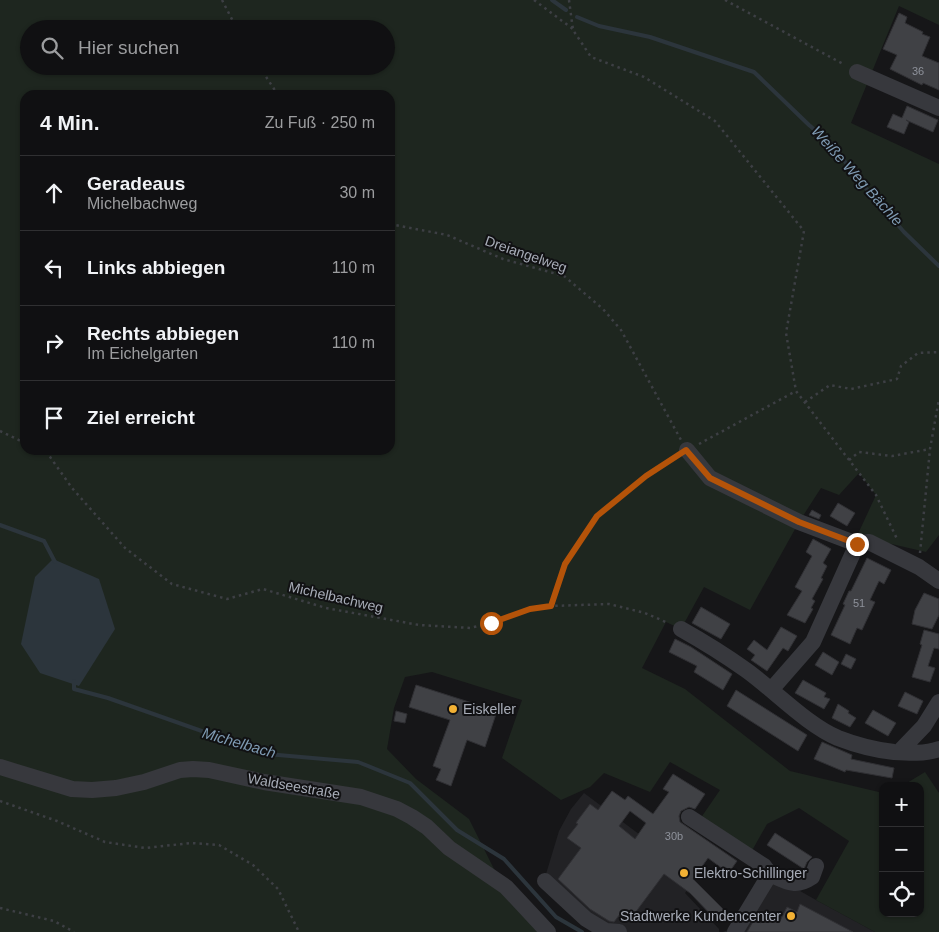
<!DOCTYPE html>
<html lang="de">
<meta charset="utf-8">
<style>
body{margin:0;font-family:Arial,sans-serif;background:#1e1e20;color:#f1f3f6}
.controls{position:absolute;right:15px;bottom:15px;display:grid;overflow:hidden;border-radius:10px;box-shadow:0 1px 4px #0004}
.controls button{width:45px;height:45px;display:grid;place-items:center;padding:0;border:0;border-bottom:1px solid #303032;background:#101012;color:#f1f3f6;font:25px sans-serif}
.stop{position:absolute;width:15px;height:15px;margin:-11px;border:4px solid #b45309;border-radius:50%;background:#fff}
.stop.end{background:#b45309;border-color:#fff;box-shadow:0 1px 5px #0008}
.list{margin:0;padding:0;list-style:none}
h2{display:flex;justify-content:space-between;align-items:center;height:65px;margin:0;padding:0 20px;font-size:21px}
h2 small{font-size:16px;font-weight:400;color:#9c9d9f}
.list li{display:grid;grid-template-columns:32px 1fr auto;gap:15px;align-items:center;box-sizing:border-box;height:75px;padding:0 20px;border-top:1px solid #303032}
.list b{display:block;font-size:19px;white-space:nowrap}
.list p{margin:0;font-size:16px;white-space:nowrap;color:#9c9d9f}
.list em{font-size:16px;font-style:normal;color:#9c9d9f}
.icon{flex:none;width:28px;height:28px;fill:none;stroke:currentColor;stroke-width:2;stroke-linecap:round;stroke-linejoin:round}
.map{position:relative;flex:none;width:939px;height:932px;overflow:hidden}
.search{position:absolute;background:#101012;box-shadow:0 1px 4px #0004;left:20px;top:20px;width:375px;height:55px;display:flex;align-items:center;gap:12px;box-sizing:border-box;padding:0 18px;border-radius:28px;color:#9c9d9f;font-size:19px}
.panel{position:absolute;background:#101012;box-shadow:0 1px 4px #0004;left:20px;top:90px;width:375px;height:365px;border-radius:15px}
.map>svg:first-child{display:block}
.built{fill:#222225}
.green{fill:#1e261f;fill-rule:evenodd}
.water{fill:#2c353c}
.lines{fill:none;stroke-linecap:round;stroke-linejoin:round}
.stream{stroke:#2c353c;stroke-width:4}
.building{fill:#404145;stroke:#303034;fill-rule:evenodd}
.path{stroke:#3d3f44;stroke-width:2.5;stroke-dasharray:2.5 4;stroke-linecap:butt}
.minor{stroke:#37383d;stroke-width:16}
.route{stroke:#b45309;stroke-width:6}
.poi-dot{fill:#f2b134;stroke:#111113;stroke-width:2}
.labels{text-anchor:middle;stroke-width:4;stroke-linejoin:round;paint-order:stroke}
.number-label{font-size:11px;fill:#8e929b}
.street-label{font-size:14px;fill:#a8adb8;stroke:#111113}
.poi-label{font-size:14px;fill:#a8adb8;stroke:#111113;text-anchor:start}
.water-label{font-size:15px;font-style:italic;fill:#7f9bb3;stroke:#111113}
</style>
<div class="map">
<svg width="939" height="932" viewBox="0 0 939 932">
<rect width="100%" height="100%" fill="#161618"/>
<path class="built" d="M584,793l91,68 18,-1 12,7 -20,26 34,36v3h-125l-51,-48 16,-53 12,-22z
M770,874l46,26 59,32h-152l15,-6z"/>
<path class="green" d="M0,0h939v25l-40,-19 -48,117 88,41v371l-13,17 -69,-16 19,-41 -17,-22 -20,22 -18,-7 -22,34 -49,88 -46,-23 -23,42 -15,-7 -24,46 43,21 105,82 93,22v120h37v-127h-18l23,-14 14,21v139h-64l-59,-32 33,-59 -50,-33 -32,16 -18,32 -51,-34 22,-32 -50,-28 -20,30 -46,-19 -14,14 -29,13 -59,-42 20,-58 -90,-28 -27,5 -11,31 -7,41 29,30 53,40 36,72 34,41h-539zM29,29h357v37h-357zM25,95h365v355h-365z"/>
<path class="water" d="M53,559l46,20 16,50 -36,57 -39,-13 -19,-29 14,-67z"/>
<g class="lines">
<path class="stream" d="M552,0l14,10
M577,17l22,9 51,11 104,35 55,53 26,22 17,25 12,14 40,46 35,34
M0,525l44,16 11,21
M74,681v8l34,9 159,56 91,8 52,21 47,47 47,29 52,58 26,15"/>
</g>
<path class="building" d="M899,13l8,4 -2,6 18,9 -1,2 8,3 -8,19 17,7v27l-16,-7 -1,2 -32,-16 7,-14 -14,-6z
M907,106l31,14 -5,12 -27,-12 3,2 -5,12 -17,-7 6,-13 9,4z
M838,503l17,10 -8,13 -17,-10z
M812,510l9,5 -2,4 -10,-4z
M813,539l18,10 -8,14 4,3 -6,12 2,1 -11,20 3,2 -4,7 2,1 -8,14 -18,-8 15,-24 -7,-4 17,-31 -6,-4z
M867,558l24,12 -7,14 -5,-3 -9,19 5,2 -13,28 -5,-2 -7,16 -19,-9 14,-30 -2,-1 6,-13h2z
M924,593l15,6v16l-7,14 -20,-5 3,-14z
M701,607l29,17 -9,15 -29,-16z
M781,627l16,9 -9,15 -5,-3 -16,23 -16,-11 4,-5 -8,-6 7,-9 13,10z
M924,630l15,4v15l-5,-1 -6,18 7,2 -5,14 -18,-5 10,-32 -2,-1z
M675,639l16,8 41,27 -9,16 -29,-18 3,-6 -28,-14z
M823,652l16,10 -7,13 -17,-10z
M846,654l10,5 -5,10 -10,-5z
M803,680l23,13 -2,4 6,2 -6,10 -29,-16z
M416,685l81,26 -12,36 -18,-7 -16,46 -15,-6 5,-11 -8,-3 17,-46 -41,-13z
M736,690l71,45 -9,16 -71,-45z
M905,692l18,9 -6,13 -19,-8z
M838,704l11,7 -1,2 8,5 -6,9 -18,-9z
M873,710l23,13 -8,13 -23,-13z
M396,711l11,3 -2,9 -11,-2z
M822,742l30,13 -1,4 43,9 -2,10 -46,-8 -1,2 -31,-13z
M673,774l32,20 -10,15 -6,-2 -8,4 -2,5 1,6 57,39 -7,10 -5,-4 -2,2 -15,-11 -15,21 31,31 -9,9 -25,-26 -26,-19 -32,43 -9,-7 -9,12 -5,-1 -19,-12 -32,-30 23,-31 -14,-10 11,-14 -2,-1 2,-3 12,-16 8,6 14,-19 13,9 3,-4 25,18 16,-22 -6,-3zM630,811l16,12 -11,16 -16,-13z
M775,833l37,24 -5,5 -3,7 -37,-24z
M800,904l53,28h-106l7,-12 7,3 4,-9 15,7 7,-14 10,5z"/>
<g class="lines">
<path class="path" d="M222,0l15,29
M534,0l39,29
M569,0l4,30 18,27 53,20 71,44 89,110 -18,102 10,58 80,104 22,46
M725,0l120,65
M259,66l19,29
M390,224l57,11 56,24 61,17 39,33 18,21 60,110
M805,402l25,-17 21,4 46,-10 4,-13 17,-13 21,-1
M0,431l25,12
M699,444l97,-53
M39,450l9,4 24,34 53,60 47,36 55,15 36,-10 63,19 93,17 51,3 21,-5 39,-14 21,-3 58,-2 36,9 23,10
M849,460l10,-8 33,4 38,-7
M920,553l10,-104 9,-50
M551,606l14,-42 32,-48 49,-40 31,-20
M0,801l57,20 48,21 40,6 46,-5 28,2 34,20 25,24 21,43
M0,908l54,13 20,11"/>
<path class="minor" d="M857,72l82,36
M687,450l23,28 89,44 58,22 12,-2 50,25 20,14
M681,629c23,13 44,26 65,41 28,20 61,55 92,68 18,7 37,12 56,14 15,1 31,2 45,-3
M771,690l42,-48 44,-98
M899,752l25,-26 15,-24
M0,767l72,22 20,1 24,-2 28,-6 36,-12 13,-1 16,1 55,12 97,15 36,12 15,8 15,10 22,21 57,39 42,45
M689,817l75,49 6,8
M545,881l41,38 20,12 13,1
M735,932l35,-58c17,8 26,14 42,3l4,-11"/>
</g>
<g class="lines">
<path class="route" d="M491,623l39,-14 21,-3 14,-42 32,-48 49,-40 40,-26 24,28 89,44 58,22"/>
</g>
<g class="poi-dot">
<circle cx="453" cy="709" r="5"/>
<circle cx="684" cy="873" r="5"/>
<circle cx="791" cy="916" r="5"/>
</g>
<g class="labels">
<g class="number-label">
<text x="918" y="75">36</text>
<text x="859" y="607">51</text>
<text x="674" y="840">30b</text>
</g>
<g class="street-label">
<text transform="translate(526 254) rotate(19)" y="5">Dreiangelweg</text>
<text transform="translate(336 597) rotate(13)" y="5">Michelbachweg</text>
<text transform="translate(294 786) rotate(10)" y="5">Waldseestraße</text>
</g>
<g class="poi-label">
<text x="463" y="714">Eiskeller</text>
<text x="694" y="878">Elektro-Schillinger</text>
<text x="781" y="921" text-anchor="end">Stadtwerke Kundencenter</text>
</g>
<g class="water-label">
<text transform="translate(857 176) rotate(48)" y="5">Weiße Weg Bächle</text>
<text transform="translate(239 743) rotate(16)" y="5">Michelbach</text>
</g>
</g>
</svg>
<div class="controls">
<button>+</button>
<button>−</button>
<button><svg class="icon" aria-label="locate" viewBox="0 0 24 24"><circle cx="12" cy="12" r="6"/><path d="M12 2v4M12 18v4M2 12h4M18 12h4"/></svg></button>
</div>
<div class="stop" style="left:491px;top:623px"></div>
<div class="stop end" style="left:857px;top:544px"></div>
<div class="search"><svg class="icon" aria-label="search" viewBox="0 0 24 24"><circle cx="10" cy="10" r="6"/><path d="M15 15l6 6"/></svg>Hier suchen</div>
<section class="panel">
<h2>4 Min.<small>Zu Fuß · 250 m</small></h2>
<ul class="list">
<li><svg class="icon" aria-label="ahead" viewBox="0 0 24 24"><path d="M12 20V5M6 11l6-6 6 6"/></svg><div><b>Geradeaus</b><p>Michelbachweg</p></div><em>30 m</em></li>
<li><svg class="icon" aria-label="left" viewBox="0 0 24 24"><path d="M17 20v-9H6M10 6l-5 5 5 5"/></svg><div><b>Links abbiegen</b></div><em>110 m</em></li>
<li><svg class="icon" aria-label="right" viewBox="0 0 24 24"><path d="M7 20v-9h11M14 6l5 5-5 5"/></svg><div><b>Rechts abbiegen</b><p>Im Eichelgarten</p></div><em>110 m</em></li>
<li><svg class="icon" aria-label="arrive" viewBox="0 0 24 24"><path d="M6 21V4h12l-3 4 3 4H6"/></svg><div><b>Ziel erreicht</b></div></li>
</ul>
</section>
</div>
